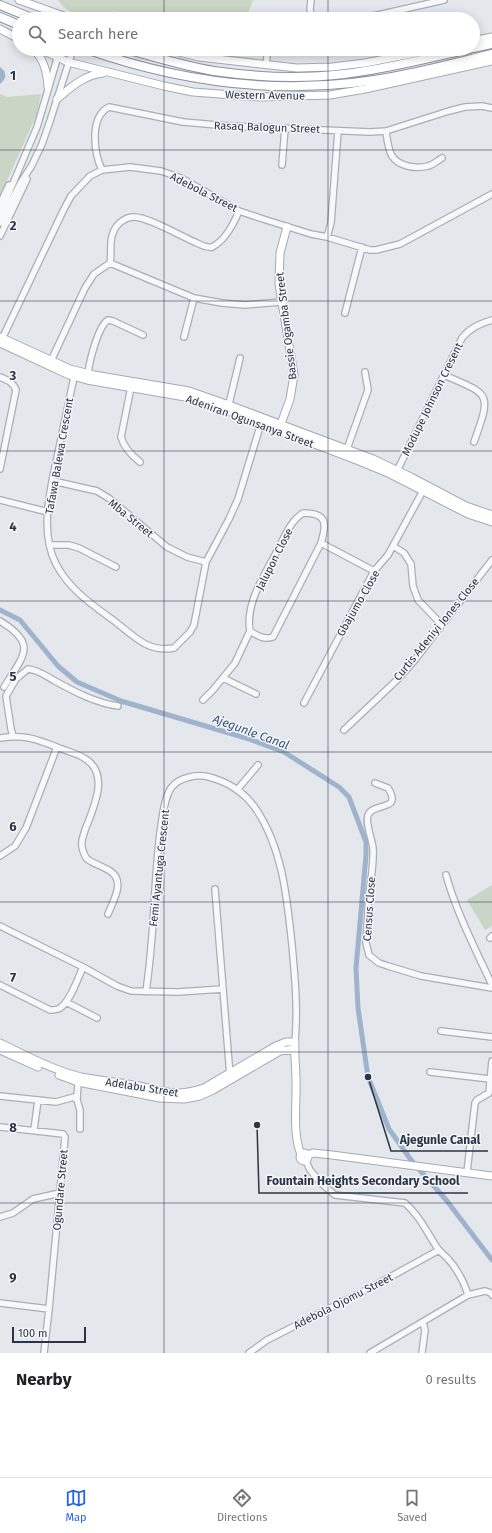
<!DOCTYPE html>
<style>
body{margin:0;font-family:"Fira Sans",sans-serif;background:#f2f2f2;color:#202124}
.scale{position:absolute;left:12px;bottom:10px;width:74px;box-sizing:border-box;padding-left:4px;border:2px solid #2b3445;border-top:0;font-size:11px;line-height:14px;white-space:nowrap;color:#2b3445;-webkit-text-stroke:3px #f4f6f9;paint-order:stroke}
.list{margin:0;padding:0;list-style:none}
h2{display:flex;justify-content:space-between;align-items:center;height:52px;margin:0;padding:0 16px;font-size:17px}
h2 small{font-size:13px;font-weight:400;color:#757577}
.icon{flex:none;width:22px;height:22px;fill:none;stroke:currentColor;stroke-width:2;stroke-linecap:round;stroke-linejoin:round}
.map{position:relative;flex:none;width:492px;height:1353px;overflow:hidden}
.search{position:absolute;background:#fff;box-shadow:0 2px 10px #0003;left:12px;right:12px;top:12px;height:44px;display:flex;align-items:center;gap:10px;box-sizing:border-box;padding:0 14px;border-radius:22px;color:#757577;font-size:15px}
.sheet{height:124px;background:#fff}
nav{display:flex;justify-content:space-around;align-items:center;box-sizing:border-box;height:56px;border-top:1px solid #e0e0e0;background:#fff;font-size:11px;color:#757577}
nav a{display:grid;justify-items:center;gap:2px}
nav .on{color:#2563eb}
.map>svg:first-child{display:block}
.green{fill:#c9d6c5}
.water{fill:#9fb4cc}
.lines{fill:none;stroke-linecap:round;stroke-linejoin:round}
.canal{stroke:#9fb4cc;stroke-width:5}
.minor-casing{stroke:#a9aeb7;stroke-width:8}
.major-casing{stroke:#a3abb8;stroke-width:9}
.highway-casing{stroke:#8b94a3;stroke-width:10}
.minor{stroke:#f7f8fa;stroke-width:5.5}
.major{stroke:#fff;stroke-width:7}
.highway{stroke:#fff;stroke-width:8}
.grid{fill:none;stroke:#2b3445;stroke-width:1;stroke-opacity:0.55}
.labels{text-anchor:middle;stroke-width:3;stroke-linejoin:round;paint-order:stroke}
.street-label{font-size:11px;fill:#2b3445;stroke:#f4f6f9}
.water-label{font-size:12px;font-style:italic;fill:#34527a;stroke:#f4f6f9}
.grid-label{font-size:13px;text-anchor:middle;font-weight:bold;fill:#2b3445;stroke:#f4f6f9;stroke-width:3;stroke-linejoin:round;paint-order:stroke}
.leader{fill:none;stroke:#2b3445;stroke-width:1.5}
.callout-dot{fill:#2b3445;stroke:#f4f6f9;stroke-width:1.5}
.callout-label{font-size:12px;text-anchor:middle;font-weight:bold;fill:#2b3445;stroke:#f4f6f9;stroke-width:3;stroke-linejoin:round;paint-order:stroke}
</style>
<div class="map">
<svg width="492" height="1353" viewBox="0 0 492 1353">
<rect width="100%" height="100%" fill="#e4e7ec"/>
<path class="green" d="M58,0h195l-7,19h-125v-5l-9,-3 -1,4c-15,9 -44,0 -53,-15z
M181,49h47l-2,7z
M0,94l7,3 34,-3 -4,20 -37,82z
M492,885v41l-7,4 -18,-30z"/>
<path class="water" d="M0,67c7,4 7,12 0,17z"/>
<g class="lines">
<path class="canal" d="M0,610l20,10 38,46 19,16 44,19 125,37 38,14 55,35 10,10 17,45v13l-10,113 2,40 10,69 21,52 22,31 36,41 45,59"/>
<g class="minor-casing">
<path id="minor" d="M311,0l-1,9 2,10
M360,19l84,-19
M266,64l2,-15
M386,131c1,8 2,18 6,25 7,11 25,13 36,10 5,-1 9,-5 14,-8
M282,165l3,-37
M102,170c-8,-17 -13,-53 7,-63l74,15 46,4 141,6 16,-1 63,-20 16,-4 17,-1 10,2
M0,204l9,-19
M0,214l37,-87 23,-78
M0,223l20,-39 12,-19 10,-21 8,-23 23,-72
M0,236l27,-57
M327,237l4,-14 7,-92
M110,263c2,-9 -1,-21 3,-30 3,-9 12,-16 21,-16 15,0 48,20 63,26 4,2 10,5 15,4 13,-6 22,-24 27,-36
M110,263l84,35 28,5 23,2 36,-3
M345,313l17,-66
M184,337l10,-39
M1,341l62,-130 8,-15 19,-20 12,-6 28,-3 31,4 20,7 58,33 24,8 48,15 16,3 43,13h6l24,-6 92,-50
M50,363l35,-75 9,-14 16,-11
M444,375c46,20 48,17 30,67
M0,377c7,3 13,5 16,13l-16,79
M74,377c-5,23 -10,47 -15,71 -7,34 -21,82 -3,116 13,25 35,40 57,56 20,15 34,33 61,28l16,-16 4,-7 12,-63 23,-43 9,-20 24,-79
M88,377c0,-12 10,-51 20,-57l5,1 30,14
M131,387l-10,50c3,11 10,18 19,25
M228,408l12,-50
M347,449l21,-59 -3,-18
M396,473l66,-135c8,-10 17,-14 30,-18
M53,481l44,10 13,8 57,48 20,10 19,5
M0,500l48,12
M303,513c24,0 24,10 18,30l-48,94c-9,3 -15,-1 -23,-6 -5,-27 14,-55 26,-78 8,-14 13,-31 27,-40z
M321,543l53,28
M50,545h19l10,3 37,19
M393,546l11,7 7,11 2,22 5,14 24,25
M0,621c38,23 24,34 4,66
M223,678l33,16
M203,700l10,-10 22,-27 15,-32
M304,703l70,-132 14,-16 37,-68
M344,730l54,-51 16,-18 78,-101
M13,736l-2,-7 -5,-33 10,-17 12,-10c11,1 18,7 27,12 20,11 41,22 63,25
M0,738c27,-4 38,2 62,11 7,3 16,5 22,9 27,15 9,51 1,72 -1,4 -3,8 -3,12 -1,5 2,13 5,17 7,5 15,7 23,12 16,10 3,30 -2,43
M375,783l13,5c15,24 -15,14 -20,27 -3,8 4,24 5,33 1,15 -2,31 -4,46 -1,16 -2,33 -3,49l3,12 10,8 9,3 33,10 71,12
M237,790l21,-25
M0,856l15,-10 11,-18 31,-81
M446,875c11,39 29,73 46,110
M215,889l15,187
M0,926l83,41c-5,11 -13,35 -23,41 -3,2 -7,2 -10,2l-50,-25
M490,938l2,-2
M83,967l34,19 14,5 47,1 45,-3
M146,992c2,-15 4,-30 5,-45 4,-41 4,-81 10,-121 2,-12 3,-27 10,-38 8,-11 26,-14 38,-11 19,5 36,16 47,32 27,40 31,90 36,136 3,33 6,64 3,97
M66,1002l31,16
M441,1031l51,6
M430,1072l60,7
M0,1096l56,6 18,-5 3,3 1,-18 2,-2
M77,1100l3,10v19
M0,1127l63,7 2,3 -16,172 -5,44
M34,1130l4,-30
M306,1161l4,9 11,13 14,12 70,8c15,13 22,30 33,46 3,4 8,7 11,11 8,9 16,24 19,35
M467,1172l8,-69 2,-3 12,-7 3,-32
M0,1217l13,-4 20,-14 27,-6
M0,1303l49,6
M249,1353l18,-13 105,-53 67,-37
M370,1353l98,-58 17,-4 6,2 1,2
M422,1353l3,-23 -2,-7"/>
</g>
<g class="major-casing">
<path id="major" d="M19,0l53,19
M0,29l19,10
M473,41l19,-4
M33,49c11,10 14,23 15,38
M40,49l28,13 96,24 29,6 67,5 70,-2 35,-6 127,-28
M167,49l32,8 98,11 35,-1 33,-4 72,-14
M57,99c14,-12 27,-24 46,-26
M0,337l70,32 24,6 95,16 40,14 144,54 38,18 55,29 26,9
M0,343l69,32 18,5 98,17 43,14 131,50 29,12 80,41 24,8
M281,424l9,-25 4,-24 -15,-91 1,-31 7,-26
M0,1043c27,13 53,27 81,34 19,4 39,5 58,9 27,6 37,11 65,2l72,-42 10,-4h9c-1,12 1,25 1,38 1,25 -4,51 5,75
M0,1050l38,17
M59,1075l19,7 82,16 24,1 16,-3 13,-6 67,-39 15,-2
M300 1157a4 4 0 1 1 8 0a4 4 0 1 1-8 0Z
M308,1155l5,-2 19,2 160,21"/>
</g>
<g class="highway-casing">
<path id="highway" d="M0,5l34,14
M0,17l19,8
M473,48l19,-4
M86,49c85,30 176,44 266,34 47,-5 94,-18 140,-29
M126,49c29,8 58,17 88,22 42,6 88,8 130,3 43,-5 84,-16 125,-25"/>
</g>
<use href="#minor" class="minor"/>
<use href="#major" class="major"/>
<use href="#highway" class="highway"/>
</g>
<path class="grid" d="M164,0v19M328,0v19M164,49v1304M328,49v1304M0,150h492M0,301h492M0,451h492M0,601h492M0,752h492M0,902h492M0,1052h492M0,1203h492"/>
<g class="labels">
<g class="street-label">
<text transform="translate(265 95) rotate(1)" y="4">Western Avenue</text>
<text transform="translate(267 127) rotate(2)" y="4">Rasaq Balogun Street</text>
<text transform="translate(204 192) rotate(27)" y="4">Adebola Street</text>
<text transform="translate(286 326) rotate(-97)" y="4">Bassie Ogamba Street</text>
<text transform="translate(432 399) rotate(-64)" y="4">Modupe Johnson Cresent</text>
<text transform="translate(250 421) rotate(20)" y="4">Adeniran Ogunsanya Street</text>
<text transform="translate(59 456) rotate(-80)" y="4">Tafawa Balewa Crescent</text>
<text transform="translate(131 518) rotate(39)" y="4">Mba Street</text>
<text transform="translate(274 559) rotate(-63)" y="4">Jalupon Close</text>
<text transform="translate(358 603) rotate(-60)" y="4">Gbajumo Close</text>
<text transform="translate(436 629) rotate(-51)" y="4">Curtis Adeniyi Jones Close</text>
<text transform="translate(159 868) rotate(-84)" y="4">Femi Ayantuga Crescent</text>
<text transform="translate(369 909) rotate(-86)" y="4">Census Close</text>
<text transform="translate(142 1087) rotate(9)" y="4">Adelabu Street</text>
<text transform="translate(60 1190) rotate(-85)" y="4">Ogundare Street</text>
<text transform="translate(343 1301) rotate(-27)" y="4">Adebola Ojomu Street</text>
</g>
<g class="water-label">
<text transform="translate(251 732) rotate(20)" y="4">Ajegunle Canal</text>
</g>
</g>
<g class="grid-label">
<text x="13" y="80">1</text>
<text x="13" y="230">2</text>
<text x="13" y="380">3</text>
<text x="13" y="531">4</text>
<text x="13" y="681">5</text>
<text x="13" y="831">6</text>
<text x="13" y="982">7</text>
<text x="13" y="1132">8</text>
<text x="13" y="1282">9</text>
</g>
<path class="leader" d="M368 1077L391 1151H488M257 1125L259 1193H468"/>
<g class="callout-dot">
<circle cx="368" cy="1077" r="4"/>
<circle cx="257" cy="1125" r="4"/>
</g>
<g class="callout-label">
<text x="440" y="1144">Ajegunle Canal</text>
<text x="363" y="1185">Fountain Heights Secondary School</text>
</g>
</svg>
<div class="scale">100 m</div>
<div class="search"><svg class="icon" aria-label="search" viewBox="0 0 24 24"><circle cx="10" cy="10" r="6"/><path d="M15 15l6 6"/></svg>Search here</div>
</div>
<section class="sheet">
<h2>Nearby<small>0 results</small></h2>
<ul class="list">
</ul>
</section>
<nav>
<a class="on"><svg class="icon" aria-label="map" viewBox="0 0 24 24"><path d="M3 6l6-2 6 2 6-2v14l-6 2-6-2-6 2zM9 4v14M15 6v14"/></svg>Map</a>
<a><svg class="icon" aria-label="directions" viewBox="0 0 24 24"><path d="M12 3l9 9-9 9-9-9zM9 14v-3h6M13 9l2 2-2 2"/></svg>Directions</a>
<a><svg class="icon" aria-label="saved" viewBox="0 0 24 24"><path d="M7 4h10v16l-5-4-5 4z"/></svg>Saved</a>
</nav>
